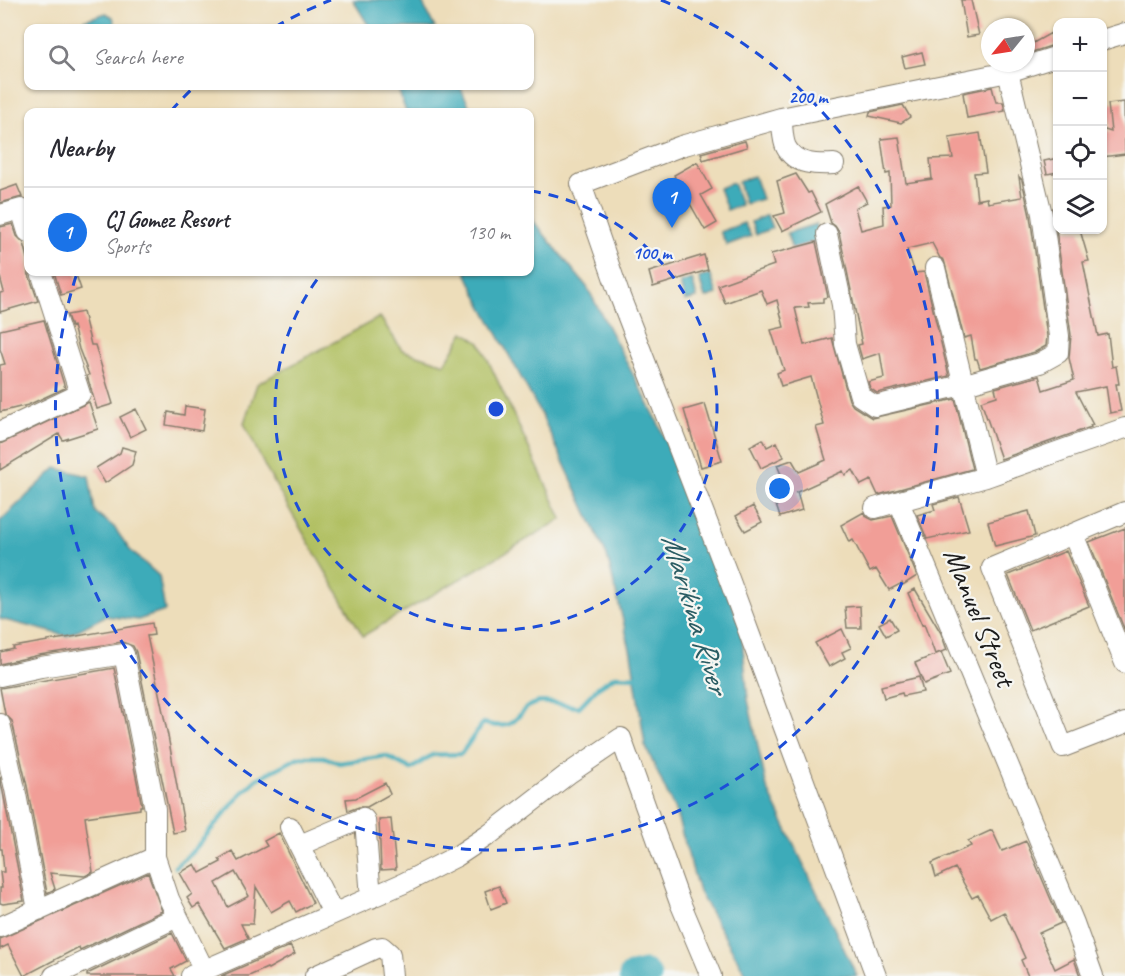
<!DOCTYPE html>
<meta charset="utf-8">
<style>
body{margin:0;font-family:Caveat,sans-serif;background:#f2f2f3;color:#2b2b33}
.controls{position:absolute;right:18px;top:18px;display:grid;overflow:hidden;border-radius:12px;box-shadow:0 2px 4px #0004}
.controls button{width:54px;height:54px;display:grid;place-items:center;padding:0;border:0;border-bottom:2px solid #e1e1e2;background:#fff;color:#2b2b33;font:30px sans-serif}
.compass{position:absolute;left:981px;top:18px;width:54px;height:54px;border-radius:50%;background:#fff;box-shadow:0 2px 4px #0004;rotate:240deg}
.you{position:absolute;left:780px;top:489px;width:21px;height:21px;margin:-15px;border:4px solid #fff;border-radius:50%;background:#1a73e8;box-shadow:0 0 0 9px #1a73e833}
.badge{display:grid;place-items:center;width:39px;height:39px;border-radius:50%;background:#1a73e8;color:#fff;font-size:20px;font-weight:700}
.pin{position:absolute;translate:-50% -50px;filter:drop-shadow(0 2px 3px #0008)}
.pin::after{content:'';position:absolute;top:32px;width:21px;height:18px;background:inherit;clip-path:polygon(0 0,100% 0,50% 100%)}
.list{margin:0;padding:0;list-style:none}
h2{display:flex;justify-content:space-between;align-items:center;height:78px;margin:0;padding:0 24px;font-size:26px}
h2 small{font-size:20px;font-weight:400;color:#7c7c81}
.list li{display:grid;grid-template-columns:39px 1fr auto;gap:18px;align-items:center;box-sizing:border-box;height:90px;padding:0 24px;border-top:2px solid #e1e1e2}
.list b{display:block;font-size:22px;white-space:nowrap}
.list p{margin:0;font-size:20px;white-space:nowrap;color:#7c7c81}
.list em{font-size:20px;font-style:normal;color:#7c7c81}
.icon{flex:none;width:33px;height:33px;fill:none;stroke:currentColor;stroke-width:2;stroke-linecap:round;stroke-linejoin:round}
.map{position:relative;flex:none;width:1125px;height:976px;overflow:hidden}
.search{position:absolute;background:#fff;box-shadow:0 2px 4px #0004;left:24px;top:24px;width:510px;height:66px;display:flex;align-items:center;gap:15px;box-sizing:border-box;padding:0 21px;border-radius:12px;color:#7c7c81;font-size:22px}
.panel{position:absolute;background:#fff;box-shadow:0 2px 4px #0004;left:24px;top:108px;width:510px;height:168px;border-radius:12px}
.map>svg:first-child{display:block}
.green{fill:#b0bf61;stroke:#666e3e;stroke-width:1.5}
.water{fill:#3cabb9;stroke:#2c646a;stroke-width:1.5}
.lines{fill:none;stroke-linecap:round;stroke-linejoin:round}
.stream{stroke:#3cabb9;stroke-width:4.5}
.river{stroke:#3cabb9;stroke-width:27}
.building{fill:#f19e97;fill-rule:evenodd}
.minor-casing{stroke:#847c6b;stroke-width:22}
.minor{stroke:#fff;stroke-width:20}
.ring{fill:none;stroke:#1d4ed8;stroke-width:3;stroke-dasharray:10 8}
.labels{text-anchor:middle;stroke-width:4.5;stroke-linejoin:round;paint-order:stroke}
.street-label{font-size:30px;fill:#1c1c1c;stroke:#f6f6f2}
.water-label{font-size:32px;font-style:italic;fill:#2a5c63;stroke:#f6f6f2}
.centre{fill:#1d4ed8;stroke:#f6f6f2;stroke-width:3}
.ring-label{font-size:18px;text-anchor:middle;font-weight:bold;fill:#1d4ed8;stroke:#f6f6f2;stroke-width:4.5;stroke-linejoin:round;paint-order:stroke}
</style>
<div class="map">
<svg width="1125" height="976" viewBox="0 0 1125 976">
<rect width="100%" height="100%" fill="#f6f6f2"/>
<filter id="ink" filterUnits="userSpaceOnUse"><feTurbulence type="fractalNoise" baseFrequency=".0167" numOctaves="2"/><feDisplacementMap in="SourceGraphic" scale="12" xChannelSelector="R" yChannelSelector="G"/><feConvolveMatrix kernelMatrix="1 2 1 2 8 2 1 2 1" color-interpolation-filters="sRGB"/></filter>
<filter id="wash" filterUnits="userSpaceOnUse"><feTurbulence type="fractalNoise" baseFrequency=".008" numOctaves="4" result="noise"/><feDisplacementMap in="SourceGraphic" scale="24" xChannelSelector="R" yChannelSelector="G"/><feGaussianBlur stdDeviation="1.35" result="paint"/><feColorMatrix in="noise" values="0 0 0 0 0 0 0 0 0 0 0 0 0 0 0 0 0 1.4 0 .05"/><feComposite in="paint" operator="in"/></filter>
<g filter="url(#wash)">
<rect width="100%" height="100%" fill="#edddba"/>
<path class="green" d="M380,317l22,33 43,14 19,-32 16,11 82,176 -199,117 -97,-167 -22,-46 13,-39z"/>
<path class="water" d="M353,0h68l14,28h-65z
M106,13l7,4 3,11h-41l9,-8z
M397,86h63l12,26h-66z
M754,176l8,23 -17,5 -7,-22z
M733,183l8,22 -14,5 -8,-22z
M767,215l5,13 -16,7 -5,-13z
M530,217l57,70 70,133 84,207 7,73 19,88 90,188h-110l-48,-84 -23,-79 -31,-68 -14,-92 -24,-97 -65,-140 -64,-118 -12,-26h64z
M744,223l7,13 -24,9 -7,-13z
M816,224l5,16 -29,9 -5,-16z
M710,274l7,20 -12,4 -6,-20z
M692,279l5,19 -12,3 -5,-18z
M56,468l33,8 6,36 19,15 16,23 29,26 6,35 -27,9 -33,-4 -38,20 -67,-17v-98z"/>
<g class="lines">
<path class="stream" d="M175,867l18,-16 49,-58 15,-14 42,-22h25l15,6 47,-7 25,13 21,-14 29,-1 22,-31c39,11 31,-14 53,-20 9,-3 33,3 43,4l19,-20 17,-11 25,1"/>
<path class="river" d="M632,976l13,-3 3,3"/>
</g>
<g id="blocks">
<path class="building" d="M961,0h10l8,35 -12,2z
M1051,33l6,11 -31,10v-7z
M922,52l3,12 -20,4 -3,-11z
M992,87l4,15h7l2,9 -38,7 -4,-25z
M1124,102l1,52 -23,3v-28l9,3 -3,-28z
M903,105l7,12 -9,6 -32,-7 1,-4z
M980,133l6,39 -12,1 3,27 10,-2 1,5 34,-6 -3,-20 3,3 8,36 17,120 -1,10 -11,6 -55,16 -3,-9h-2l-4,-23 -7,2 -20,-78 -4,-2 -8,-15 -25,6 8,24 9,-1 25,104 -72,17 -7,-5 -2,-6 16,-4 -4,-25 -18,6 -4,-14 4,-1 -23,-112 -4,-6 -4,-3 -6,-19 33,-18 9,16 -12,6 6,22 23,-6 -1,-18 8,-1 -1,-32 -4,1 -5,-35 18,-2 7,46 26,-4 -2,-20 23,-1 -4,-20z
M745,141l2,6 -44,13 -2,-7z
M1058,158v14l-11,2 -3,-13z
M697,162l15,27 -11,6 16,28 -12,7 -20,-35 -15,8 -10,-18 15,-8 -1,-2z
M796,174l12,19 3,-1 10,20 -39,19 -8,-15 11,-3 -8,-32z
M17,185l5,12 -22,6v-12z
M1053,208h5v22h22l9,31 -6,1 15,74 10,-2 4,33 4,-1 3,18h-3l5,27 -11,2 -4,-27 -30,6 17,33h-3l1,2 -90,32 -20,-58 16,-5 -2,-8 44,-12 4,14 31,-10 -5,-22 2,-23z
M13,224l4,12 7,7 4,15v14l10,29 -38,11v-19l4,-1 -4,-15v-50z
M816,242l12,55 -5,1v4l-15,1 1,4 -14,1 9,37 28,-7 17,62 4,6 19,12 83,-19 17,70 -94,26 -7,-15 -10,5 -8,-15 -8,5 -2,-4 -48,22 2,-1 5,18 -22,7 -6,-18 16,-4 -13,-30 15,-5 7,12 27,-12 -10,-33 8,-2 -13,-48 -30,9 -4,-13 7,-3 -13,-40 13,-3 -7,-27 -10,4 -6,-14 -36,13 -7,-18 56,-20 -3,-11z
M704,255l4,15 -55,17 -4,-15z
M54,272h21l6,17 -20,6z
M83,312l8,33h4l18,59 -16,5 -10,-33 2,-1 -10,-26 -6,-23 -2,1 -4,-12z
M44,320l21,68 -37,17 -28,7v-47l5,-1 -5,-15v-19z
M89,402l9,27 -35,11 -4,-6 -59,36v-26z
M705,404l17,57 -21,6 -17,-57z
M185,406l20,3 -3,22 -36,-6 2,-13 16,3z
M136,409l10,20 -16,8 -10,-20z
M763,439l4,8 10,-5 7,15 -23,11 -11,-22z
M122,447l14,4 -4,14 -27,18 -9,-15 24,-15z
M959,497l10,33 -42,9 -10,-24 18,-5 -2,-6z
M753,506l9,16 -17,9 -9,-15z
M1029,511l6,25 -40,10 -7,-24z
M864,512l3,5 6,3 19,-4 25,60 -14,9 -1,-2 -13,7 -13,-21 -6,3 -17,-32 -4,2 -8,-17z
M1125,528v103l-36,-89z
M1066,551l23,55 -59,24 -22,-55z
M915,589l26,44 6,17 -12,4 -11,-30 -2,1 -14,-32z
M860,606l1,22h-14l-2,-21z
M890,618l7,12 -11,6 -7,-12z
M152,623l2,12 -7,1 21,100 17,95 -12,2 -37,-181 -3,-6 -11,-4 -83,13 -39,9v-12l14,-3 -1,-2z
M842,629l9,19 -9,4 3,6 -16,9 -14,-24z
M941,652l9,22 -26,10 -9,-21z
M114,668l28,138h-2v3l-55,8 8,55 -8,4 -35,-3 5,16 -8,4 -20,-107 -15,-65 -7,-7 -5,-26z
M919,677l4,15 -20,4 -1,-3 -18,5 -3,-12z
M0,777l24,124 -21,3 -3,-1v-15h2l-2,-16h4l-2,-23h-2z
M385,783l5,11 -23,13h-8l-11,4 -2,-12 10,-1z
M391,819l5,50 -15,1 -2,-50z
M992,830l10,21 24,-10 35,82 -22,10 16,36 19,-10 6,17h-52l-7,-16 4,-2 -21,-46 -13,7 -13,-24 -6,3 -17,-30 -19,9 -4,-14 39,-17 -3,-5z
M279,833l34,70 -17,9 -6,-11 -19,11 -15,-25 -3,37h-12l7,14 -23,10 -26,-44 -6,4 -6,-10 5,-4 -12,-21 15,-9 5,9 21,-11 -2,-3 13,-8 6,10 29,-15 -3,-5zM235,872l14,24 -21,11 -12,-24z
M148,873l14,38 -82,39 -1,-3 -55,29 -16,-31 -8,4v-10z
M499,886l7,17 -15,6 -6,-18z
M172,933l14,28 -15,8 4,7h-88v-2z
M290,946l5,8 -27,15 -1,-1 -18,8h-28z"/>
</g>
</g>
<g filter="url(#ink)">
<use href="#blocks" fill-opacity="0" stroke="#847c6b" stroke-width="1.5"/>
<g class="lines">
<g class="minor-casing">
<path id="minor" d="M1102,40l23,-7
M781,118c2,8 1,21 5,29 9,18 31,18 48,17
M0,215l21,-6 7,23
M827,234l15,71 3,39 15,52 15,10 87,-21 78,-22 18,-10 1,-17 -17,-122 -34,-142
M935,268l51,209
M0,432l80,-38 -39,-122
M899,502l175,421 19,53
M875,508l111,-31 139,-49
M1125,512l-133,56 71,179 62,-24
M1073,534l52,129
M0,676l41,-9 83,-13 31,155v48l14,42 35,71
M0,724l15,65 23,121
M290,827l43,86
M300,845l63,-27 2,2 6,78
M0,927l155,-70
M54,976l123,-59
M191,976l213,-93 53,-27 33,-22 78,-60 53,-36 58,162 32,76
M315,976l61,-28 6,-1 8,7 2,22
M876,976l-148,-400 -109,-282 -38,-110 100,-38 100,-28 227,-46 50,-16"/>
</g>
<use href="#minor" class="minor"/>
</g>
</g>
<g class="ring">
<path d="M531 191A221 221 0 1 1 322 273"/>
<path d="M171 111A441 441 0 0 1 195 86M275 27A441 441 0 0 1 331 0M661 0A441 441 0 1 1 77 273"/>
</g>
<g class="labels">
<g class="street-label">
<text transform="translate(980 617) rotate(68)" y="10">Manuel Street</text>
</g>
<g class="water-label">
<text transform="translate(696 613) rotate(73)" y="11">Marikina River</text>
</g>
</g>
<circle cx="496" cy="409" r="9" class="centre"/>
<g class="ring-label">
<text x="808" y="103">200 m</text>
<text x="652" y="259">100 m</text>
</g>
</svg>
<div class="controls">
<button>+</button>
<button>−</button>
<button><svg class="icon" aria-label="locate" viewBox="0 0 24 24"><circle cx="12" cy="12" r="6"/><path d="M12 2v4M12 18v4M2 12h4M18 12h4"/></svg></button>
<button><svg class="icon" aria-label="layers" viewBox="0 0 24 24"><path d="M12 4l9 5-9 5-9-5zM3 14l9 5 9-5"/></svg></button>
</div>
<svg class="compass" viewBox="-18 -18 36 36"><path d="M0-13l5 13h-10z" fill="#e53935"/><path d="M0 13l5-13h-10z" fill="#7c7c81"/></svg>
<div class="you"></div>
<div class="pin badge" style="left:672px;top:228px">1</div>
<div class="search"><svg class="icon" aria-label="search" viewBox="0 0 24 24"><circle cx="10" cy="10" r="6"/><path d="M15 15l6 6"/></svg>Search here</div>
<section class="panel">
<h2>Nearby<small></small></h2>
<ul class="list">
<li><span class="badge">1</span><div><b>CJ Gomez Resort</b><p>Sports</p></div><em>130 m</em></li>
</ul>
</section>
</div>
